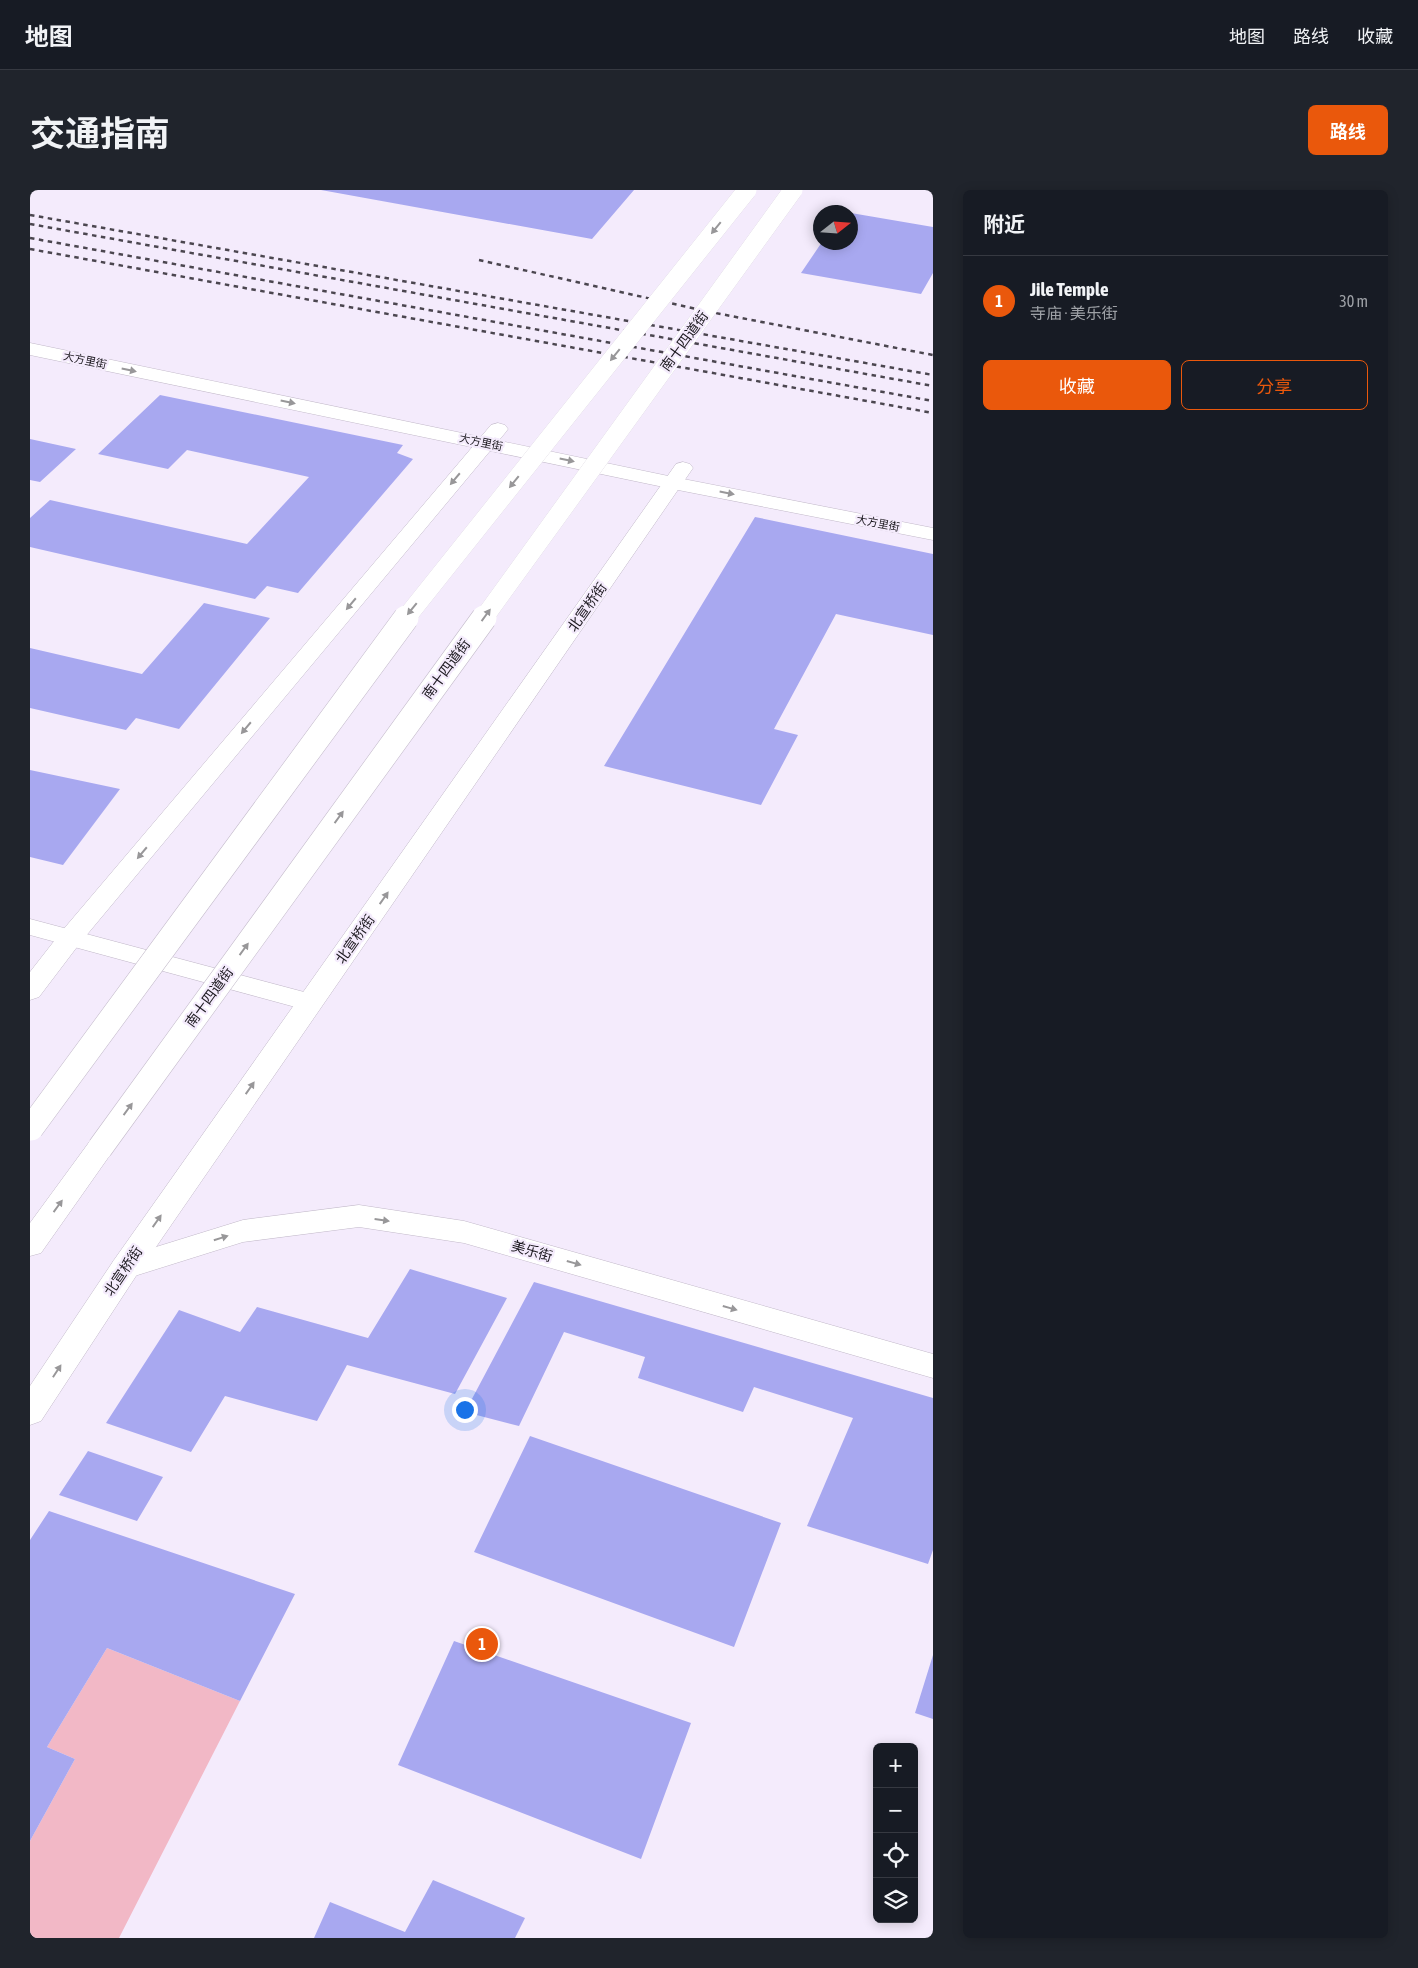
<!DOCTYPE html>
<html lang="zh">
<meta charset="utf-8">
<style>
body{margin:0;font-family:"Asap Condensed","Noto Sans SC",sans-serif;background:#20242c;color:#f1f3f6}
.controls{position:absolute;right:15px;bottom:15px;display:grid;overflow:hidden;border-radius:8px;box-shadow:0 2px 12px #0003}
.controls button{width:45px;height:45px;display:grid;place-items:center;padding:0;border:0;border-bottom:1px solid #363941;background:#171b24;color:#f1f3f6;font:25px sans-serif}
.compass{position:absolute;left:783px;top:15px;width:45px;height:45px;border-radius:50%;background:#171b24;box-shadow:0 2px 12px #0003;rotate:73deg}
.you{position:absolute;left:434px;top:1219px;width:18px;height:18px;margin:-12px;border:4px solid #fff;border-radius:50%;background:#1a73e8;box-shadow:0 0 0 8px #1a73e833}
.badge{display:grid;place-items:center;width:32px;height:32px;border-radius:50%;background:#ea580c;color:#fff;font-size:16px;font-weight:700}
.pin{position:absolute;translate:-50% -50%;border:2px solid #fff;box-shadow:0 1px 5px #0006}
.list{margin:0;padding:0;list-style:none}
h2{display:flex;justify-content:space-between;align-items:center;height:65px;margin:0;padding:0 20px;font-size:21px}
h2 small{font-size:16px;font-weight:400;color:#9ea1a6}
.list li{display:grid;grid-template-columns:32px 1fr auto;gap:15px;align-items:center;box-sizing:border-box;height:90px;padding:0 20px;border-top:1px solid #363941}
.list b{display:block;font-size:19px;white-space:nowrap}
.list p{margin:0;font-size:16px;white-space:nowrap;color:#9ea1a6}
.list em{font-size:16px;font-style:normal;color:#9ea1a6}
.actions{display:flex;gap:10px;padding:15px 20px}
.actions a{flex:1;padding:11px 0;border:1px solid #ea580c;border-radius:8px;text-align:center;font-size:18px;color:#ea580c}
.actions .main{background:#ea580c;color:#fff}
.icon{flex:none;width:28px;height:28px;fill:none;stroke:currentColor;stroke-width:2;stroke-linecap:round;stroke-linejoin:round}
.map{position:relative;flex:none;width:903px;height:1748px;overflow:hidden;border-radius:8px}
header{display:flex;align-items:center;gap:30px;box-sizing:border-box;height:70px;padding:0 25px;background:#171b24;border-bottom:1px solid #363941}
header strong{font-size:24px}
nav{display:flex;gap:28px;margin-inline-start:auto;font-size:18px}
.intro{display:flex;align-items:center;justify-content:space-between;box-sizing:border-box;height:120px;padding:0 30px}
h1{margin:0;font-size:35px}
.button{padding:12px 22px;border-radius:8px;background:#ea580c;color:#fff;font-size:18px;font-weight:700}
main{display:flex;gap:30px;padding:0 30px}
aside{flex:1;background:#171b24;border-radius:8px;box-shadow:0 2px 12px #0003}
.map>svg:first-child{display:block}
.green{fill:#f2b8c6}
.building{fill:#a8a8f0}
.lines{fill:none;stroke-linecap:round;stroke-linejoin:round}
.minor-casing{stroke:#c2b9c9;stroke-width:1}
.secondary-casing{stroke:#c2b9c9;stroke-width:1}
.primary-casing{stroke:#c2b9c9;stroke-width:1}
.minor{fill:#fff;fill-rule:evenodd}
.secondary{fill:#fff;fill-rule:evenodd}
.primary{fill:#fff;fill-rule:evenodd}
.rail{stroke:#4b464f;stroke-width:2.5;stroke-dasharray:4.5 4.5;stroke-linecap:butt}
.primary-bridge-far1-casing{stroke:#c2b9c9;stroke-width:19;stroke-linecap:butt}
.primary-bridge-casing{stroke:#c2b9c9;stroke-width:26;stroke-linecap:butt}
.primary-bridge-far1{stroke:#fff;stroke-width:19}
.primary-bridge{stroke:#fff;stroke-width:25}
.oneway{fill:#989799}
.labels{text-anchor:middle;stroke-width:4.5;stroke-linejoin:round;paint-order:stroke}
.far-street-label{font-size:11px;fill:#1a171d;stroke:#f4ebfc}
.street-label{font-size:14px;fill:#1a171d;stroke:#f4ebfc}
</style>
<header>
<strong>地图</strong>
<nav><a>地图</a><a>路线</a><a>收藏</a></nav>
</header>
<div class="intro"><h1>交通指南</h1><a class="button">路线</a></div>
<main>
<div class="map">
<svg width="903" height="1748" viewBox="0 0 903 1748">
<rect width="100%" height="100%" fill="#f4ebfc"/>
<path class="green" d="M77,1458l133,53 -121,237h-89v-97l45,-82 -28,-12z"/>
<path class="building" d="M291,0h313l-42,49z
M821,23l82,14v46l-12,21 -120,-21 21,-31h29z
M130,205l243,50 -6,8 16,6 -115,134 -31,-7 -12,13 -225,-52v-29l20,-18 197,44 62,-67 -122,-27 -19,19 -70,-15z
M0,249l46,10 -36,33 -10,-2z
M725,327l178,37v81l-97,-21 -62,115 24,6 -37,70 -157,-39z
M174,413l66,15 -91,111 -43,-11 -10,12 -96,-22v-60l112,26z
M0,580l90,19 -57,76 -33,-8z
M380,1079l97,29 -52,96 -108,-29 -30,56 -92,-25 -34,56 -85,-29 73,-113 61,22 17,-25 111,31z
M504,1092l399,116v152l-5,14 -121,-38 46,-108 -99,-31 -11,25 -105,-34 7,-21 -81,-25 -45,94 -54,-14z
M500,1246l251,87 -47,124 -260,-95z
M58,1261l75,26 -26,44 -78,-26z
M19,1321l246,83 -55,107 -133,-53 -60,99 28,12 -45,82v-301z
M424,1451l237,82 -50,136 -243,-94z
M903,1465v64l-18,-6z
M403,1690l92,38 -10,20h-201l16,-36 75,30z"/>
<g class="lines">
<g class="minor-casing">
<path id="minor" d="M0,729l289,77 4,6 -4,6 -9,3 -280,-76z
M329,1015l105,16 469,133v24l-469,-135 -105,-16 -116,15 -118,37 -11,-3 -4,-8 4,-8 129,-40z"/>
</g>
<g class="secondary-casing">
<path id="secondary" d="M0,153l643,134 260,51v12l-260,-51 -643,-134z"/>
</g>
<g class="primary-casing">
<path id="primary" d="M468,233l7,2 3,4 -3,4 -425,510 -41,54 -9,3v-28l32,-41 429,-506z
M653,272l7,2 3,4 -557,808 -95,145 -11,4v-39l84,-126 562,-796z
M70,948l10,3 4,7 -4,7 -69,98 -11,3v-33l60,-82z"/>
</g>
<use href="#minor" class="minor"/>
<use href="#secondary" class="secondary"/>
<use href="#primary" class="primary"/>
<path class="rail" d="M0,25l903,160
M0,34l903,162
M0,48l903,163
M0,59l903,164
M449,70l226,51 228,44"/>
<g class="primary-bridge-far1-casing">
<path id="primary-bridge-far1" d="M375,429l342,-429
M453,429l310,-429"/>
</g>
<g class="primary-bridge-casing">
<path id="primary-bridge" d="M1,938l375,-510
M70,958l384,-530"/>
</g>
<use href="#primary-bridge-far1" class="primary-bridge-far1"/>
<use href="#primary-bridge" class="primary-bridge"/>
</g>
<defs><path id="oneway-solid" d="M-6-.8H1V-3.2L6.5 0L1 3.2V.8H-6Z" transform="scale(1.25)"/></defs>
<g class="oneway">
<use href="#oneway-solid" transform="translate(686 38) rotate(129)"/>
<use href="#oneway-solid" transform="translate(585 165) rotate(129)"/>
<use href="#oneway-solid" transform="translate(99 180) rotate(12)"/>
<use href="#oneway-solid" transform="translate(258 212) rotate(12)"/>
<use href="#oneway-solid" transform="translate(537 270) rotate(12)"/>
<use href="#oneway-solid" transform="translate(425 289) rotate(130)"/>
<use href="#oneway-solid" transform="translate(484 292) rotate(129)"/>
<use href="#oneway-solid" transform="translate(697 303) rotate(11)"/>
<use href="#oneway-solid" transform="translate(321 414) rotate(130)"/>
<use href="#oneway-solid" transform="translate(382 419) rotate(129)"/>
<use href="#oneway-solid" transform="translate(456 425) rotate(-54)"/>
<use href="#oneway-solid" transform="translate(216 538) rotate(130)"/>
<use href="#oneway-solid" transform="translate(309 627) rotate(-54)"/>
<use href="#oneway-solid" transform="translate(112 663) rotate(130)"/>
<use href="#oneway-solid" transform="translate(354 708) rotate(-55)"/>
<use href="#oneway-solid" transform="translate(214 759) rotate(-54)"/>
<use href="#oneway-solid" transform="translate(220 898) rotate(-55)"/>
<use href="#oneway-solid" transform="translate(98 919) rotate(-54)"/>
<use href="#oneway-solid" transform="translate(28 1016) rotate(-54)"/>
<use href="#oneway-solid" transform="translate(352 1030) rotate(8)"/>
<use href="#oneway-solid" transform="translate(127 1031) rotate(-55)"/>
<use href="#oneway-solid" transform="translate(191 1048) rotate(-17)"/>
<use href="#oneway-solid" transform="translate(544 1073) rotate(16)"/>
<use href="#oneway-solid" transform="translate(700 1118) rotate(16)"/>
<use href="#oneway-solid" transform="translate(27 1181) rotate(-57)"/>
</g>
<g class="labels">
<g class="far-street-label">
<text transform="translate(55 170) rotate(12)" y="4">大方里街</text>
<text transform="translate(451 252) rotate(12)" y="4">大方里街</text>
<text transform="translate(848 333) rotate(11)" y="4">大方里街</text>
</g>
<g class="street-label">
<text transform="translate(654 151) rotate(-54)" y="5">南十四道街</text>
<text transform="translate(557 417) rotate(-55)" y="5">北宣桥街</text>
<text transform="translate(416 479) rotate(-54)" y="5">南十四道街</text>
<text transform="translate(325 749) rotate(-55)" y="5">北宣桥街</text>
<text transform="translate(179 807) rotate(-54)" y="5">南十四道街</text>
<text transform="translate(502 1061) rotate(16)" y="5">美乐街</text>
<text transform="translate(93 1081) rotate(-56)" y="5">北宣桥街</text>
</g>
</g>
</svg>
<div class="controls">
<button>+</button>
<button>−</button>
<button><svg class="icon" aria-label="locate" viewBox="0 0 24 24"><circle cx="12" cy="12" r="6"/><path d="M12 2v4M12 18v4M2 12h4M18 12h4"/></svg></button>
<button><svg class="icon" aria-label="layers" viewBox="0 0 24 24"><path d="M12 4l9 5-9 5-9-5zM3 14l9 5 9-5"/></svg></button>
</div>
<svg class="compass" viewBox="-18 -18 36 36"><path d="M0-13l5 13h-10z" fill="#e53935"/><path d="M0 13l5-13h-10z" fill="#9ea1a6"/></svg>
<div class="you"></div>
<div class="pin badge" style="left:452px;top:1454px">1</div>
</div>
<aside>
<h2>附近<small></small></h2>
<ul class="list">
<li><span class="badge">1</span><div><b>Jile Temple</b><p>寺庙 · 美乐街</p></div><em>30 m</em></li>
</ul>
<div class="actions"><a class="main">收藏</a><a>分享</a></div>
</aside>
</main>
